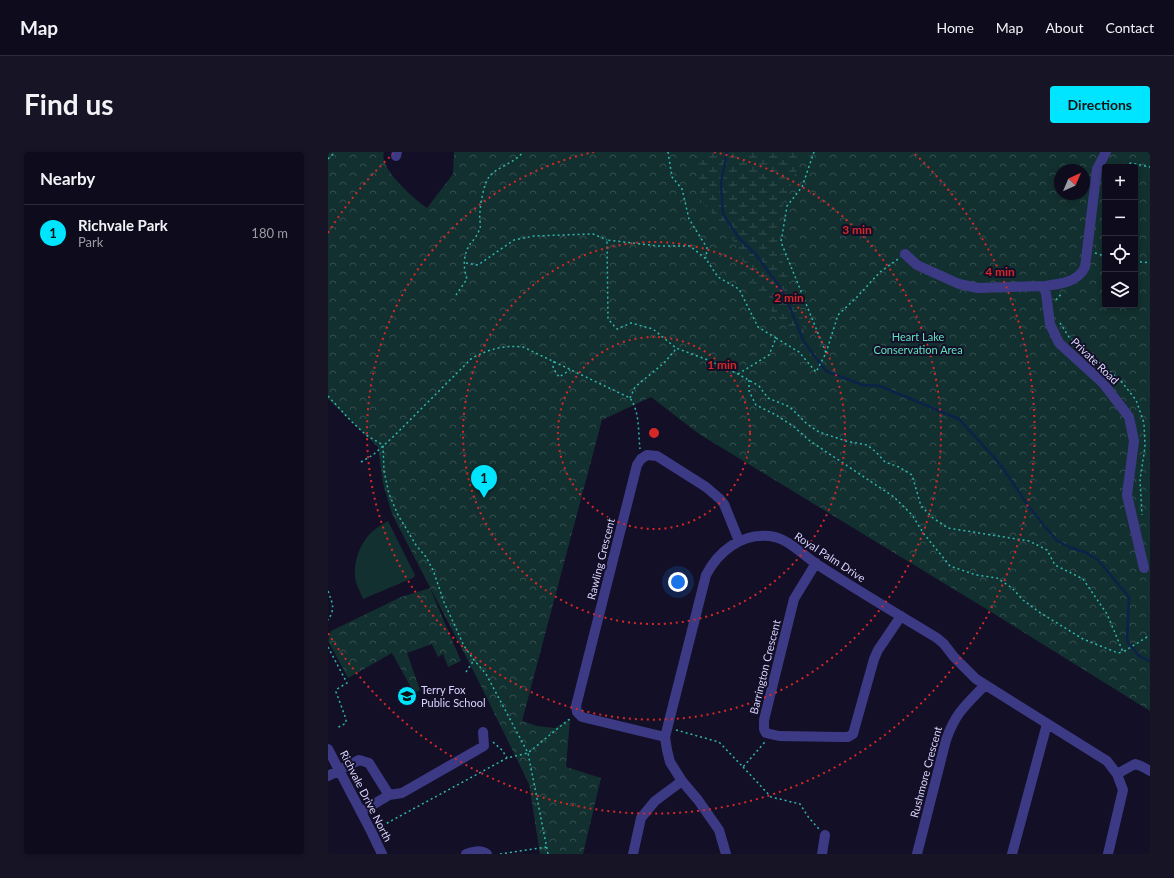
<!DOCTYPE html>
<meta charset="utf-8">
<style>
body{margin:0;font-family:Lato,sans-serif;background:#171425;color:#f1f3f6}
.controls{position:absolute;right:12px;top:12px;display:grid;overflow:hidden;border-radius:4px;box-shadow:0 2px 6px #0003}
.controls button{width:36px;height:36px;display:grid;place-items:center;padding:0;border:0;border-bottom:1px solid #2e2b3b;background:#0e0b1c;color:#f1f3f6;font:20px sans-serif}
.compass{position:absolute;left:726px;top:12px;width:36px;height:36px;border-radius:50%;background:#0e0b1c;box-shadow:0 2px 6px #0003;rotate:44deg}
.you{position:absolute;left:350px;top:430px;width:14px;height:14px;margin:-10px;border:3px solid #fff;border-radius:50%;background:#1a73e8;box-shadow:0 0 0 6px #1a73e833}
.badge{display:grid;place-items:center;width:26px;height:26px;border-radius:50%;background:#00e5ff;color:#111;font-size:13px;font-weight:700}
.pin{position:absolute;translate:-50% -33px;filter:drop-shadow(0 1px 2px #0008)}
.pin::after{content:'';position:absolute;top:21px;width:14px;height:12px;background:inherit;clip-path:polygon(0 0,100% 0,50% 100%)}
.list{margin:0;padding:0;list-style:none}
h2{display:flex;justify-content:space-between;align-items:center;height:52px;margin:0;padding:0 16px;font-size:17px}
h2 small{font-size:13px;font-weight:400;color:#9b9ba3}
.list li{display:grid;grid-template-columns:26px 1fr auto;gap:12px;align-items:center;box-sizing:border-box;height:56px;padding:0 16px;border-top:1px solid #2e2b3b}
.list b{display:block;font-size:15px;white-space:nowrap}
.list p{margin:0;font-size:13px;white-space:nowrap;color:#9b9ba3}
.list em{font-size:13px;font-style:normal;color:#9b9ba3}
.icon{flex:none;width:22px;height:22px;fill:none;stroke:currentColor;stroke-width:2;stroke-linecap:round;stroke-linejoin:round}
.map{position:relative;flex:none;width:822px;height:702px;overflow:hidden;border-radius:4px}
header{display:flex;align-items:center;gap:24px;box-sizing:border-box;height:56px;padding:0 20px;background:#0e0b1c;border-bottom:1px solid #2e2b3b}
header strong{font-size:19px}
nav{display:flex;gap:22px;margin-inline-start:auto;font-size:14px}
.intro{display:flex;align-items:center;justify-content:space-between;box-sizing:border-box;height:96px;padding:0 24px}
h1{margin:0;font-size:28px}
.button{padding:10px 18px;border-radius:4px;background:#00e5ff;color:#111;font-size:14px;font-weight:700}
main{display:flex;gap:24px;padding:0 24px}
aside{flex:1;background:#0e0b1c;border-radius:4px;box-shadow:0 2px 6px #0003}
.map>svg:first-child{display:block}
.grass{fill:#12302f}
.forest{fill:url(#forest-crowns);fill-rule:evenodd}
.wetland{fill:url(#wetland-marsh)}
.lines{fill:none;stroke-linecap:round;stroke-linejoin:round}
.stream{stroke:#0c2248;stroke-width:2.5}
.path{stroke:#2fb8b0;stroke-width:1.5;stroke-dasharray:2 3;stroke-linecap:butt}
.minor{stroke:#3d3a85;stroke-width:10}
.ring{fill:none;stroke:#d62828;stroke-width:2;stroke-dasharray:2 4}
.labels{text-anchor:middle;stroke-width:4;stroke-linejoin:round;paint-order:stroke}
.park-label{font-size:11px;fill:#5fe0c0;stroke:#130f26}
.street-label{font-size:11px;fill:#d9d4ff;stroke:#130f26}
.poi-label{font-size:11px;fill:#d9d4ff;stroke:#130f26;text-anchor:start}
.centre{fill:#d62828;stroke:#130f26;stroke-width:2}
.ring-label{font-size:12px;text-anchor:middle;font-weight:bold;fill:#d62828;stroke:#130f26;stroke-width:4;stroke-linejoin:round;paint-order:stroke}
</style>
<header>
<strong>Map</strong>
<nav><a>Home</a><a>Map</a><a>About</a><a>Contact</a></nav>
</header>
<div class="intro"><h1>Find us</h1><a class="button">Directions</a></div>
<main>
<aside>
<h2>Nearby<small></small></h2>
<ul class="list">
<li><span class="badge">1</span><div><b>Richvale Park</b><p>Park</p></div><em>180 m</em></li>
</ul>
</aside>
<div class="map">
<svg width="822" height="702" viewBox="0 0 822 702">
<defs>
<pattern id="forest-crowns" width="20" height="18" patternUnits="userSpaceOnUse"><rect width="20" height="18" fill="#12302f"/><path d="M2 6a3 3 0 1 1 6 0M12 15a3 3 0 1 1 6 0" fill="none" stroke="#344d4e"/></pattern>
<pattern id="wetland-marsh" width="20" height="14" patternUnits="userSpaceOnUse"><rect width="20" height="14" fill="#12302f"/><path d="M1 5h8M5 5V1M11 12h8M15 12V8" fill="none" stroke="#344d4e"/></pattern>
</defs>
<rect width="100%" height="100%" fill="#130f26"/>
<path class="grass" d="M60,369l27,54 -2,3 -50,21c-2,-5 -5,-11 -7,-17 -4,-17 3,-39 17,-51 4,-4 10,-7 15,-10z"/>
<path class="forest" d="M0,0h56c-6,16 31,48 43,56l26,-34 1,-22h696v559l-162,-101 -289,-176 -48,-37 -49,23 -80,301 15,5 18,2 15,-9 -4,48 35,11 -18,76h-43l-11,-70 -52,-106 -85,-164 -9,-31 -5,-36 -50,-48zM777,15h30v138h-30zM732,18h24v24h-24z
M102,436l31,73 -13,6 -5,-13 -5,3 -6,-13 -25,9 13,37 -6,3 -22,-40 -44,25 -20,-37 3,-10 70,-34z"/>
<path class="wetland" d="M370,0h106l-25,63 -1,34 24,65 2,21 -25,-13 -25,-37 -22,-47 -31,-38 -5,-44z"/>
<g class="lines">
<path class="stream" d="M399,0l-6,31 2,31 16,24 17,17 28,38 20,49 22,29 37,14 17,1 79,33 41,45 29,43 27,33 13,7 16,5 13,8 31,37 -2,44 12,15 11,5"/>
<path class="path" d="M340,0l4,25 10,12 7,30 18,29 -1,10
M0,7l7,-7
M792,15l11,-4 19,4
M776,43l1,-8
M767,101l10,3
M807,109l15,2
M138,111l12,2 36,-25 20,-4 59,-2 14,6
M128,143l11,-16c-4,-12 -4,-24 3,-35 4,-4 8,-10 10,-16 1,-4 -1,-10 0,-15 0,-8 4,-30 9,-36 9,-11 26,-14 34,-25
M728,148l6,-7
M732,171l9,14 52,44 15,19 8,23 1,24 -5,33 2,35
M448,186l-18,-11 -19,-38 -21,-12 -12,-18 -16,-13h-32l-51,-6 1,79 9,10 14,-6 22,6 23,19 32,12 30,14 21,12 9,12 22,9 17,17 12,8 27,9 21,4 9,7 9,10 14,5 13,8 9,31 12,12 15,10 81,13 18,9 8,15 28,14 24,35 16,38 24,-15 3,1
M498,201l12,-38 19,-18 23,-25 18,-13
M226,209l-1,7 6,9 11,-7
M410,222l31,-19 7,-17 23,14 17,20 10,-19 -45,-111 6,-36 15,-19 12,-35
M421,228v11l7,14 20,10 17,11 17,15 84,56 18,18 12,19 26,32 26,9 21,3 15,10 11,12 16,12 44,27 35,14 5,-1
M0,244l23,25 15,14 17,10 1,26 5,23 9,21 18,30 10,12 7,13 11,32 20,44 10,14 12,14 42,79 20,101
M302,246l5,-11 29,-24 12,-14
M33,310l12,-7 21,-19 78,-78c18,-9 31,-13 51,-11l107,51c10,14 8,34 10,51
M0,439c4,12 8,17 0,29
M0,495l19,36 -10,6 -1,3 10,27v4l-9,5
M138,520l8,-12
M348,578l43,12 24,25 21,-24 1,-2
M165,590l9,8 5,8
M415,615l28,30 29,7 9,14 10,11
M50,676l129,-70 21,-5 40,-33 4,-1
M172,702l46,-7"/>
<path class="minor" d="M778,0l-9,17 -12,98c-7,15 -24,17 -40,19l5,38 9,19 44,40 26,34 5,24 -7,54 17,73
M68,4l1,-4
M577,102l12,11 42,19 19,4 67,-2
M488,411l-22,36 -30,121v9l2,4 13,3 62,1h7l5,-3 21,-75 4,-9 23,-34
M337,585l-83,-20 -5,-5 -1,-6 61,-241 4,-6 6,-4 10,1 49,31 14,12 4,5 15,37
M0,597l43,82 11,23
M789,622l18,-10 6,2 9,5
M0,624l31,-16 10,3 20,32 -28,17
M61,643l13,-2 82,-47 -1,-14
M138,702c7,-2 14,-5 21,0
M305,702l8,-36 14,-17 27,-20
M398,702l-7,-24 -21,-30 -16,-19 -12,-19 -3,-12 -2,-13 41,-162c12,-23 35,-42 63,-39 20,2 33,19 49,29 39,25 79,49 119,73l7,6 10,13 22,22 131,82 10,13 6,16 -15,64
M494,702l3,-19
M589,702l29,-114c10,-28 19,-34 39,-55
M684,702l35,-130"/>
</g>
<g class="ring">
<circle cx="326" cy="281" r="96"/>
<circle cx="326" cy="281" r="191"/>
<path d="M386 0A287 287 0 1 1 266 0"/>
<path d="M0 81A382 382 0 0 1 65 2M587 2A382 382 0 1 1 0 481"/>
</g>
<defs>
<g id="school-disc" transform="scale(1)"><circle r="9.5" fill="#00e5ff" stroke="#130f26"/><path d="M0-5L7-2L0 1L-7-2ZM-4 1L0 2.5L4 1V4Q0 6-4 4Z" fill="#111"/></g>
</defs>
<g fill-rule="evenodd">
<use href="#school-disc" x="79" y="544"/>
</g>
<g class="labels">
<g class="park-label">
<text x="590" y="189">Heart Lake<tspan x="590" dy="13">Conservation Area</tspan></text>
</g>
<g class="street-label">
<text transform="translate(767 209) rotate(44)" y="4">Private Road</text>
<text transform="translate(502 405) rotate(33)" y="4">Royal Palm Drive</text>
<text transform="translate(273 407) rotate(-76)" y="4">Rawling Crescent</text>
<text transform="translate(437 515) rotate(-76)" y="4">Barrington Crescent</text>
<text transform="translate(598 620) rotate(-75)" y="4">Rushmore Crescent</text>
<text transform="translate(38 644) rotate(63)" y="4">Richvale Drive North</text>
</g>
<g class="poi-label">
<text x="93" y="542">Terry Fox<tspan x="93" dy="13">Public School</tspan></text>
</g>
</g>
<circle cx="326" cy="281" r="6" class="centre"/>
<g class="ring-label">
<text x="529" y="82">3 min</text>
<text x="672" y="124">4 min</text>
<text x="461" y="150">2 min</text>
<text x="394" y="217">1 min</text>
</g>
</svg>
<div class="controls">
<button>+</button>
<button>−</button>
<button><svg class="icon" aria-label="locate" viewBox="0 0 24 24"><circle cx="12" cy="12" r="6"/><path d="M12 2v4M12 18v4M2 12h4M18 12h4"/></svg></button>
<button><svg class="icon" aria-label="layers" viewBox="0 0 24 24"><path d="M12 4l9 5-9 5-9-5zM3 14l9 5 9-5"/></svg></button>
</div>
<svg class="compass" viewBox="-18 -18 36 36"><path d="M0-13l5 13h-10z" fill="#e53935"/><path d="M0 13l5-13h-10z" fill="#9b9ba3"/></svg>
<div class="you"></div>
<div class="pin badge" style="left:156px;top:346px">1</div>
</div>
</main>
